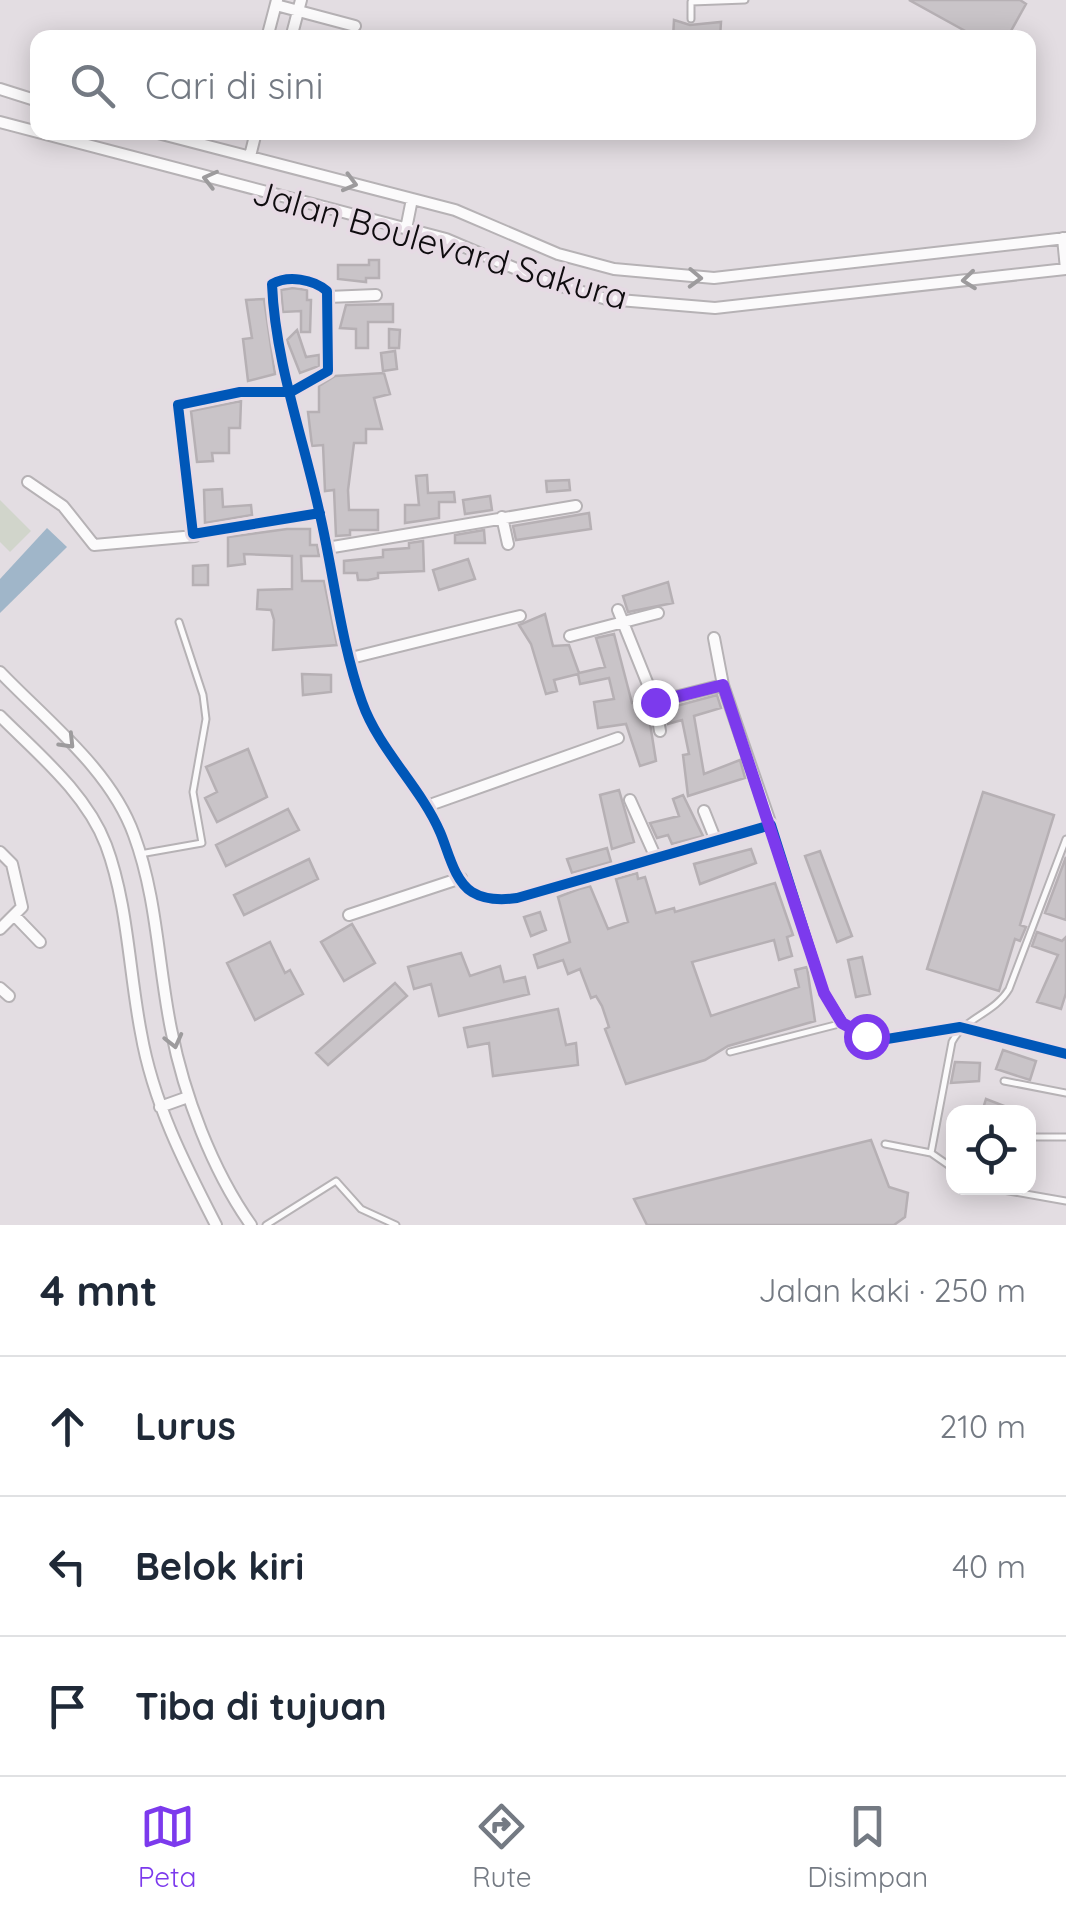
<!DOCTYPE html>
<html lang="id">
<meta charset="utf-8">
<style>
body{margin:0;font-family:Quicksand,sans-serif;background:#f6f6f7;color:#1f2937}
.controls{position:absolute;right:30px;bottom:30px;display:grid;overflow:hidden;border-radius:20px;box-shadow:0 5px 25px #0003}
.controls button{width:90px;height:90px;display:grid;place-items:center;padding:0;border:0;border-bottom:2px solid #e0e1e3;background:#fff;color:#1f2937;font:50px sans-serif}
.stop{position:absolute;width:30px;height:30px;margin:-22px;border:8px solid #7c3aed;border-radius:50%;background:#fff}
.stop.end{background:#7c3aed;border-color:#fff;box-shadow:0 2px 10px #0008}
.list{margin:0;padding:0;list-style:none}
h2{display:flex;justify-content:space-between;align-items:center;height:130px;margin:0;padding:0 40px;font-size:42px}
h2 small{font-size:32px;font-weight:400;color:#747a83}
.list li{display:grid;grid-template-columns:65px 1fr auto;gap:30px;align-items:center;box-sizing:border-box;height:140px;padding:0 40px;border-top:2px solid #e0e1e3}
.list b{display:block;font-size:38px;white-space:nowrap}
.list em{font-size:32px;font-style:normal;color:#747a83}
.icon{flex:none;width:55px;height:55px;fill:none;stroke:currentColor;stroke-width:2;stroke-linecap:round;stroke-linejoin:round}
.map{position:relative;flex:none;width:1066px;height:1225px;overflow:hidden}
.search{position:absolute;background:#fff;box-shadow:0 5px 25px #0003;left:30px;right:30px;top:30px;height:110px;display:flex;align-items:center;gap:25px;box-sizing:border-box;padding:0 35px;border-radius:20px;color:#747a83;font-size:38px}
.sheet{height:550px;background:#fff}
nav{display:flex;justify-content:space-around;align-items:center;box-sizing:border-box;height:140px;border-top:2px solid #e0e1e3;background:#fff;font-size:28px;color:#747a83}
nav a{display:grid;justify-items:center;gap:5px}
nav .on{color:#7c3aed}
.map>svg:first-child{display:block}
.green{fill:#d1d5cb}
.water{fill:#a0b6c9}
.building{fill:#c9c4c8;stroke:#b6b0b4;stroke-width:2.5}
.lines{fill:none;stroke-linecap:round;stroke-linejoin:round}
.service-casing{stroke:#b6b2b5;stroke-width:9}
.minor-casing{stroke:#b6b2b5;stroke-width:14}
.service{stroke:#fbfafb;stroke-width:5}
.minor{stroke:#fbfafb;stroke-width:10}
.cycleway-casing{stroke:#e6dae4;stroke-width:16}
.cycleway{stroke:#0057b8;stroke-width:10}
.oneway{stroke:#9d9b9d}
.route{stroke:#7c3aed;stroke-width:12}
.labels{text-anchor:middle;stroke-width:8;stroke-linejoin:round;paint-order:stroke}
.street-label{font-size:35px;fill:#0f0c0f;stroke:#e6dae4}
</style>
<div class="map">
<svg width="1066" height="1225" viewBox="0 0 1066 1225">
<rect width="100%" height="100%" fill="#e3dde2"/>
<path class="green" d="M0,500l31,31 -21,21 -10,-10z"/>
<path class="water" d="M47,528l20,19 -67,66v-34z"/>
<path class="building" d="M909,0h111l6,4 -19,34h-29z
M674,20l16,5 31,-3 -1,16h-47z
M369,260h10v18h-13v4l-28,-3v-14h31z
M293,288l14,2v10h4l-1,32h-9v-21l-18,1 -2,-22z
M264,299l11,75 -27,7 -5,-42 9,-1 -6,-38z
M393,304v18h-25v26h-12v-19l-16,-1 6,-23z
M389,329l11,1 -1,18h-10z
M297,330l9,27 13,-2v11l-19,7 -13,-33z
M395,351l2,18 -14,2 -2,-18z
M384,373l6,21 -16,4 8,31h-16v14h-12l-6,47 1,20h29v20h-28v5l-14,1 -2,-46 -9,1 -2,-46 -11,1 -4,-34h11v-26l16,-10z
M241,401l-1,27h-11v25h-17l1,8 -16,1 -6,-51z
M427,475l1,18 26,-1 1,10h-16v16l-34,5v-18h14l-3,-29z
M569,480l1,10 -23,2 -1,-11z
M222,489l1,18 28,-2 1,10 -47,8 -1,-33z
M490,496l2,14 -27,4 -2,-14z
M589,513l2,16 -75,11 -3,-14z
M287,529h23v16h7l2,11h-18l1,25h22l13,64 -64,5 1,-30 -3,-10 -14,-1 1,-19 34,-1v-33l-48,-2 1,10 -17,2v-29z
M484,530l1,13h-30v-8z
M423,541l1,30 -46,2v5l-10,2h-10l-1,-7h-13v-12l39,-4v-7l26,-2v-5z
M468,559l7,20 -36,11 -6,-20z
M208,565v20h-15v-19z
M668,582l5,21 -45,9 -5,-16z
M545,614l8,32 16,-1 10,28 26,-6 -9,-29 18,-4 18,69 7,-2 3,12 6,-2 8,50 -16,5 -14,-42 -28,4 -4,-26 20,-3 -5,-21 -29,6 -2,-10 -24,6 3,11 -11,3 -15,-50 -12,-19z
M302,674l29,1v17l-28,3z
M717,695l4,13 -27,8 10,58 36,-14 5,18 -57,18 -5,-41 6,-1 -7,-34 -14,4 -3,-15z
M248,749l19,48 -50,25 -12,-24 12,-6 -11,-25z
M619,790l15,52 -22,7 -12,-54z
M983,792l71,23 -34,110 6,2 -6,14 -5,-2 -16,52 -72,-22z
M683,795l20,41 -31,8 -4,-9 -11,3 -7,-15 29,-7 -6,-17z
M288,809l11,21 -73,36 -10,-21z
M607,848l4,14 -39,11 -5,-14z
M751,849l5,14 -56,21 -6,-20z
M820,851l32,85 -15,6 -32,-86z
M1066,857v63l-21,-7z
M309,859l9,20 -74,36 -10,-20z
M637,873l1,6 7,-2 11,36 18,-5 1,4 100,-29 18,52 -6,2 5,19 -13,4 -5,-20 -82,22 19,54 88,-29 -4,-17 12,-3 8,54 -87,25 -23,14 -79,24 -21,-55 4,-2 -7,-21 -6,-10 -5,2 -11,-29 -12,5 -5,-14 -25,8 -4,-13 36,-13 -12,-45 21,-8 11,-3 18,43 20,-7 -12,-43z
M540,912l6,18 -15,6 -7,-19z
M352,924l23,39 -31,18 -23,-39z
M1037,932l25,9 4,-4v56l-5,16 -24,-7 21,-47 -26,-9z
M270,942l15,31 5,-3 13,24 -48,26 -28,-57z
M461,953l9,23 30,-10 4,16 21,-5 4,17 -90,22 -8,-32 -17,5 -6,-22z
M862,957l8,37 -14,3 -8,-37z
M395,983l12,13 -79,69 -12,-12z
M558,1009l8,36 10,-2 2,22 -85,11 -4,-33 -21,4 -4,-19z
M1003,1050l33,11 -6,19 -34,-11z
M955,1062l25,1 -1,18 -28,2z
M986,1099l34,13h-38z
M871,1140l18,47 19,6 -3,24 -11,8h-247l-13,-26z"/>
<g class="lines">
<g class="service-casing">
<path id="service" d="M691,2l54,-2
M691,2v17
M140,854l62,-11 -9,-51 13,-73 -3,-24 -24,-73
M730,1052l113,-29
M1004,1081l62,12
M1028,1137h38
M885,1144l46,9 21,-111c13,-25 42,-28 57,-53l57,-150
M931,1153l23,16
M992,1188l74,13
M266,1225l70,-44 25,28 35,16"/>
</g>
<g class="minor-casing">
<path id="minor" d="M276,5l79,21
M267,38l10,-38
M291,38l10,-38
M0,89l38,12
M0,122l446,117 101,43 60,17 108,9 351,-39
M154,132l301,78 103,44 56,15 100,9 352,-40
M250,156l6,-24
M406,229l6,-30
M1063,238l3,31
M328,297l48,-2
M28,482l35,24 31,39 101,-9
M320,513l-127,21 -15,-129 62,-13h51l37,-21 -1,-80c-14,-12 -39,-16 -55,-7 3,78 32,156 48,231 14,61 21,128 42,187 17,48 58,84 78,130 8,18 14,49 32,60 13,8 31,8 45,6l254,-73 53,168 19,30 23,13 21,3 73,-12 106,27
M502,517l6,27
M327,548l249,-42
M618,610l37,92
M570,636l88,-23
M714,638l9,47
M351,658l169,-42
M0,672c47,49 111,98 134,163 23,62 24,130 37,194 13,66 41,141 80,196
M0,716c38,38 86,77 106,129 22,59 23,127 35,188 12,69 43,130 75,192
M660,731l-5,-29 68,-17 48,140
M630,800l26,58
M427,806l191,-68
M704,811l12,30
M0,852l12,12 10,43 -22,22
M14,915l26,27
M349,915l112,-37
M0,988l9,8
M160,1107l28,-10"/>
</g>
<use href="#service" class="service"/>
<use href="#minor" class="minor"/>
<g class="cycleway-casing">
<path id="cycleway" d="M320,513l-127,21 -15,-129 62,-13h51l37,-21 -1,-80c-14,-12 -39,-16 -55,-7 3,78 32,156 48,231 14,61 21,128 42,187 17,48 58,84 78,130 8,18 14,49 32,60 13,8 31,8 45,6l254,-73 53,168 19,30 23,13 21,3 73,-12 106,27"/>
</g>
<use href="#cycleway" class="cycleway"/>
</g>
<defs><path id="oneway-chevron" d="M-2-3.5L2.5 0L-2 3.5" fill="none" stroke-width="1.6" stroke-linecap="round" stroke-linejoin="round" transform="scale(2.5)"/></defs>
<g class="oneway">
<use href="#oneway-chevron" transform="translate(210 179) rotate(-166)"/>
<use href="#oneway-chevron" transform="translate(350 183) rotate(15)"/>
<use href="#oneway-chevron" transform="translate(695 278) rotate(2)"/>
<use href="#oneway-chevron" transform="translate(969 280) rotate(174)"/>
<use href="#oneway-chevron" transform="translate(68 742) rotate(46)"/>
<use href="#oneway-chevron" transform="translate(174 1041) rotate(76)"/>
</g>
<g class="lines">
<path class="route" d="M655,702l68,-17 101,308 18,30 24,13"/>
</g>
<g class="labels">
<g class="street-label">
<text transform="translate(440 245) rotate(16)" y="12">Jalan Boulevard Sakura</text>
</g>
</g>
</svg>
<div class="controls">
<button><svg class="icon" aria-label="locate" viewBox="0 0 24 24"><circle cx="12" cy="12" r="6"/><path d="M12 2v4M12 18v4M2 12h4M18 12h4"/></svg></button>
</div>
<div class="stop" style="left:866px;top:1036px"></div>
<div class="stop end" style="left:655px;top:702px"></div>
<div class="search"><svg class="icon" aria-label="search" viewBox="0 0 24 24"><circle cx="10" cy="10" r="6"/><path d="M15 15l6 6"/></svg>Cari di sini</div>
</div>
<section class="sheet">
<h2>4 mnt<small>Jalan kaki · 250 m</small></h2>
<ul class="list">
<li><svg class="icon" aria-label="ahead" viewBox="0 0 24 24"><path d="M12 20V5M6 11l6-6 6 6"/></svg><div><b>Lurus</b></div><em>210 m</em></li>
<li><svg class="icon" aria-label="left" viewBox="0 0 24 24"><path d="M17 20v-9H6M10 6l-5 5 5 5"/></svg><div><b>Belok kiri</b></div><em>40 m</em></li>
<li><svg class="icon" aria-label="arrive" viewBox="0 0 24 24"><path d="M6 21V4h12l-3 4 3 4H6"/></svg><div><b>Tiba di tujuan</b></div></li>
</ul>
</section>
<nav>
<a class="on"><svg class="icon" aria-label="map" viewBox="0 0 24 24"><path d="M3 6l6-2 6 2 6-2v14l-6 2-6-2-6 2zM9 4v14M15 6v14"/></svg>Peta</a>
<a><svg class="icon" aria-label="directions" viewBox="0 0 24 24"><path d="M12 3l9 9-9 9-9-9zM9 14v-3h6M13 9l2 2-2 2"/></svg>Rute</a>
<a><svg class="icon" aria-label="saved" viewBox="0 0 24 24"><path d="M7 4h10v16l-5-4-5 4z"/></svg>Disimpan</a>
</nav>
